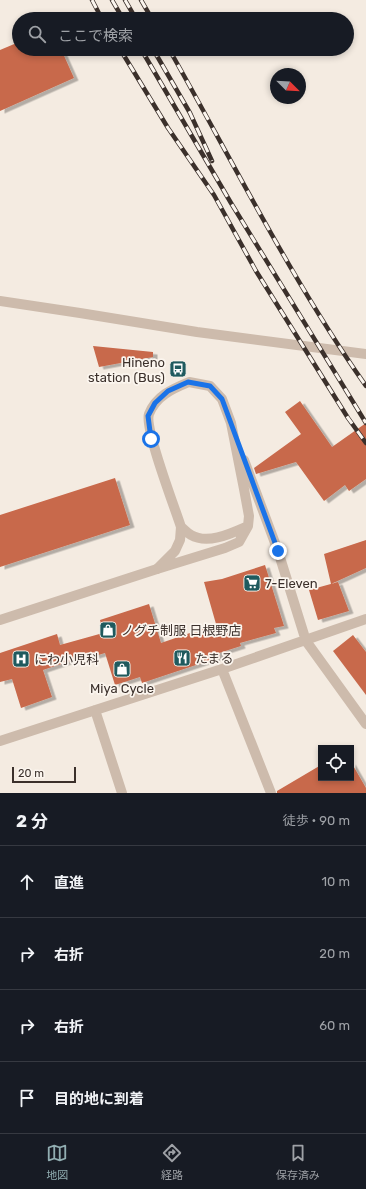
<!DOCTYPE html>
<html lang="ja">
<meta charset="utf-8">
<style>
body{margin:0;font-family:Rubik,"Noto Sans JP",sans-serif;background:#20242c;color:#f1f3f6}
.controls{position:absolute;right:12px;bottom:12px;display:grid;overflow:hidden;border-radius:0px;box-shadow:0 2px 6px #0003}
.controls button{width:36px;height:36px;display:grid;place-items:center;padding:0;border:0;border-bottom:1px solid #363941;background:#171b24;color:#f1f3f6;font:20px sans-serif}
.compass{position:absolute;left:270px;top:68px;width:36px;height:36px;border-radius:50%;background:#171b24;box-shadow:0 2px 6px #0003;rotate:114deg}
.scale{position:absolute;left:12px;bottom:10px;width:64px;box-sizing:border-box;padding-left:4px;border:2px solid #3b302b;border-top:0;font-size:11px;line-height:14px;white-space:nowrap;color:#3b302b;-webkit-text-stroke:3px #fbf5ee;paint-order:stroke}
.stop{position:absolute;width:12px;height:12px;margin:-9px;border:3px solid #1a73e8;border-radius:50%;background:#fff}
.stop.end{background:#1a73e8;border-color:#fff;box-shadow:0 1px 4px #0008}
.list{margin:0;padding:0;list-style:none}
h2{display:flex;justify-content:space-between;align-items:center;height:52px;margin:0;padding:0 16px;font-size:17px}
h2 small{font-size:13px;font-weight:400;color:#9ea1a6}
.list li{display:grid;grid-template-columns:26px 1fr auto;gap:12px;align-items:center;box-sizing:border-box;height:72px;padding:0 16px;border-top:1px solid #363941}
.list b{display:block;font-size:15px;white-space:nowrap}
.list em{font-size:13px;font-style:normal;color:#9ea1a6}
.icon{flex:none;width:22px;height:22px;fill:none;stroke:currentColor;stroke-width:2;stroke-linecap:round;stroke-linejoin:round}
.map{position:relative;flex:none;width:366px;height:793px;overflow:hidden}
.search{position:absolute;background:#171b24;box-shadow:0 2px 6px #0003;left:12px;right:12px;top:12px;height:44px;display:flex;align-items:center;gap:10px;box-sizing:border-box;padding:0 14px;border-radius:22px;color:#9ea1a6;font-size:15px}
.sheet{height:340px;background:#171b24}
nav{display:flex;justify-content:space-around;align-items:center;box-sizing:border-box;height:56px;border-top:1px solid #363941;background:#171b24;font-size:11px;color:#9ea1a6}
nav a{display:grid;justify-items:center;gap:2px}
nav .on{color:#92aeb2}
.map>svg:first-child{display:block}
.building{fill:#c8694b;filter:url(#shadow)}
.lines{fill:none;stroke-linecap:round;stroke-linejoin:round}
.minor{stroke:#cdbbac;stroke-width:10}
.tertiary{stroke:#cdbbac;stroke-width:10}
.rail-casing{stroke:#3b302b;stroke-width:4.5}
.rail{stroke:#fbf5ee;stroke-width:3;stroke-dasharray:9;stroke-linecap:butt}
.route{stroke:#1a73e8;stroke-width:5}
.labels{text-anchor:middle;stroke-width:3.5;stroke-linejoin:round;paint-order:stroke}
.poi-label{font-size:13px;fill:#3b302b;stroke:#fbf5ee;text-anchor:start}
</style>
<div class="map">
<svg width="366" height="793" viewBox="0 0 366 793">
<defs>
<filter id="shadow"><feDropShadow dx="4.5" dy="2.5" stdDeviation="0" flood-color="#0004"/></filter>
</defs>
<rect width="100%" height="100%" fill="#f4ebe1"/>
<path class="building" d="M19,42v7h42l13,29 -74,33v-61z
M93,346l60,6v5l-54,10z
M300,401l32,46 34,-24v56l-17,12 -4,-6 -21,16 -28,-39 -40,12 -2,-6 47,-34 -16,-22z
M115,478l15,47 -130,42v-52z
M366,540v28l-35,16 -7,-30z
M265,565l19,61 -10,2 2,5 -36,10 1,3 -22,7 1,4 -78,26 -2,-6 -25,8 -10,-32 -10,3 -1,-3 -51,17 9,27 -31,11 -9,-29 -12,3v-29l57,-19 3,11 43,-12 -3,-13 49,-16 12,39 55,-19 -12,-42 18,-3z
M338,582l11,29 -31,9 -9,-30z
M353,635l13,17v43l-33,-44z
M351,762l15,26v5h-89v-2l44,-26v13h30z"/>
<g class="lines">
<path class="minor" d="M0,301l80,12 117,19 169,22
M189,382l21,4 12,13 9,24 13,66 5,27 -1,10 -9,16 -14,6 -68,21 18,-18 5,-11 1,-13c-6,-19 -37,-99 -32,-113 7,-18 23,-25 40,-32z
M244,460l34,91 28,90 60,83
M181,527c3,2 6,6 10,8 17,10 41,-2 57,-9
M222,669l49,124
M95,710l27,83
M0,741l222,-72 144,-50"/>
<path class="tertiary" d="M0,620l157,-51"/>
<g class="rail-casing">
<path id="rail" d="M92,0l10,19
M112,0l11,19
M125,0l11,19
M141,0l11,19
M120,49l48,79 46,67 42,76 92,147 18,25
M141,49l90,154 135,220
M153,49l37,64 22,48
M169,49c64,113 122,230 197,337"/>
</g>
<use href="#rail" class="rail"/>
</g>
<g class="lines">
<path class="route" d="M151,439l-3,-23 7,-13 13,-12 20,-9 22,4 12,13 56,152"/>
</g>
<defs>
<g id="bus-square" transform="scale(0.9)"><rect x="-9" y="-9" width="18" height="18" rx="4" fill="#1f5a5e" stroke="#fbf5ee"/><path d="M-5-6H5V4H4V6H2V4H-2V6H-4V4H-5ZM-3.5-4V0h7V-4ZM-3.5 1.2v1.5H-2V1.2ZM2 1.2v1.5H3.5V1.2Z" fill="#fff"/></g>
<g id="supermarket-square" transform="scale(0.9)"><rect x="-9" y="-9" width="18" height="18" rx="4" fill="#1f5a5e" stroke="#fbf5ee"/><path d="M-6-5.5h2.5l.6 2H6L4.5 2H-2.5L-4.4-4H-6ZM-1.5 3.2a1.3 1.3 0 1 0 .1 0ZM3 3.2a1.3 1.3 0 1 0 .1 0Z" fill="#fff"/></g>
<g id="shop-square" transform="scale(0.9)"><rect x="-9" y="-9" width="18" height="18" rx="4" fill="#1f5a5e" stroke="#fbf5ee"/><path d="M-5-2.5h2.3a2.7 3.5 0 0 1 5.4 0H5L5.5 6h-11ZM-1.5-2.5h3a1.5 2.3 0 0 0-3 0Z" fill="#fff"/></g>
<g id="restaurant-square" transform="scale(0.9)"><rect x="-9" y="-9" width="18" height="18" rx="4" fill="#1f5a5e" stroke="#fbf5ee"/><path d="M-5-6h1v4h1v-4h1v4h1v-4h1v5L-1.5 .5V6h-2V.5L-5-1ZM5-6V6H3V1.5H1.5Q1.5-4 5-6Z" fill="#fff"/></g>
<g id="hospital-square" transform="scale(0.9)"><rect x="-9" y="-9" width="18" height="18" rx="4" fill="#1f5a5e" stroke="#fbf5ee"/><path d="M-5-5h3v3.5h4V-5h3V5h-3V1.5h-4V5h-3Z" fill="#fff"/></g>
</defs>
<g fill-rule="evenodd">
<use href="#bus-square" x="178" y="369"/>
<use href="#supermarket-square" x="252" y="583"/>
<use href="#shop-square" x="108" y="630"/>
<use href="#restaurant-square" x="182" y="658"/>
<use href="#hospital-square" x="21" y="659"/>
<use href="#shop-square" x="122" y="669"/>
</g>
<g class="labels">
<g class="poi-label">
<text x="165" y="367" text-anchor="end">Hineno<tspan x="165" dy="15">station (Bus)</tspan></text>
<text x="265" y="588">7-Eleven</text>
<text x="121" y="635">ノグチ制服 日根野店</text>
<text x="195" y="663">たまる</text>
<text x="34" y="664">にわ小児科</text>
<text x="122" y="693" text-anchor="middle">Miya Cycle</text>
</g>
</g>
</svg>
<div class="controls">
<button><svg class="icon" aria-label="locate" viewBox="0 0 24 24"><circle cx="12" cy="12" r="6"/><path d="M12 2v4M12 18v4M2 12h4M18 12h4"/></svg></button>
</div>
<svg class="compass" viewBox="-18 -18 36 36"><path d="M0-13l5 13h-10z" fill="#e53935"/><path d="M0 13l5-13h-10z" fill="#9ea1a6"/></svg>
<div class="scale">20 m</div>
<div class="stop" style="left:151px;top:439px"></div>
<div class="stop end" style="left:278px;top:551px"></div>
<div class="search"><svg class="icon" aria-label="search" viewBox="0 0 24 24"><circle cx="10" cy="10" r="6"/><path d="M15 15l6 6"/></svg>ここで検索</div>
</div>
<section class="sheet">
<h2>2 分<small>徒歩 · 90 m</small></h2>
<ul class="list">
<li><svg class="icon" aria-label="ahead" viewBox="0 0 24 24"><path d="M12 20V5M6 11l6-6 6 6"/></svg><div><b>直進</b></div><em>10 m</em></li>
<li><svg class="icon" aria-label="right" viewBox="0 0 24 24"><path d="M7 20v-9h11M14 6l5 5-5 5"/></svg><div><b>右折</b></div><em>20 m</em></li>
<li><svg class="icon" aria-label="right" viewBox="0 0 24 24"><path d="M7 20v-9h11M14 6l5 5-5 5"/></svg><div><b>右折</b></div><em>60 m</em></li>
<li><svg class="icon" aria-label="arrive" viewBox="0 0 24 24"><path d="M6 21V4h12l-3 4 3 4H6"/></svg><div><b>目的地に到着</b></div></li>
</ul>
</section>
<nav>
<a class="on"><svg class="icon" aria-label="map" viewBox="0 0 24 24"><path d="M3 6l6-2 6 2 6-2v14l-6 2-6-2-6 2zM9 4v14M15 6v14"/></svg>地図</a>
<a><svg class="icon" aria-label="directions" viewBox="0 0 24 24"><path d="M12 3l9 9-9 9-9-9zM9 14v-3h6M13 9l2 2-2 2"/></svg>経路</a>
<a><svg class="icon" aria-label="saved" viewBox="0 0 24 24"><path d="M7 4h10v16l-5-4-5 4z"/></svg>保存済み</a>
</nav>
